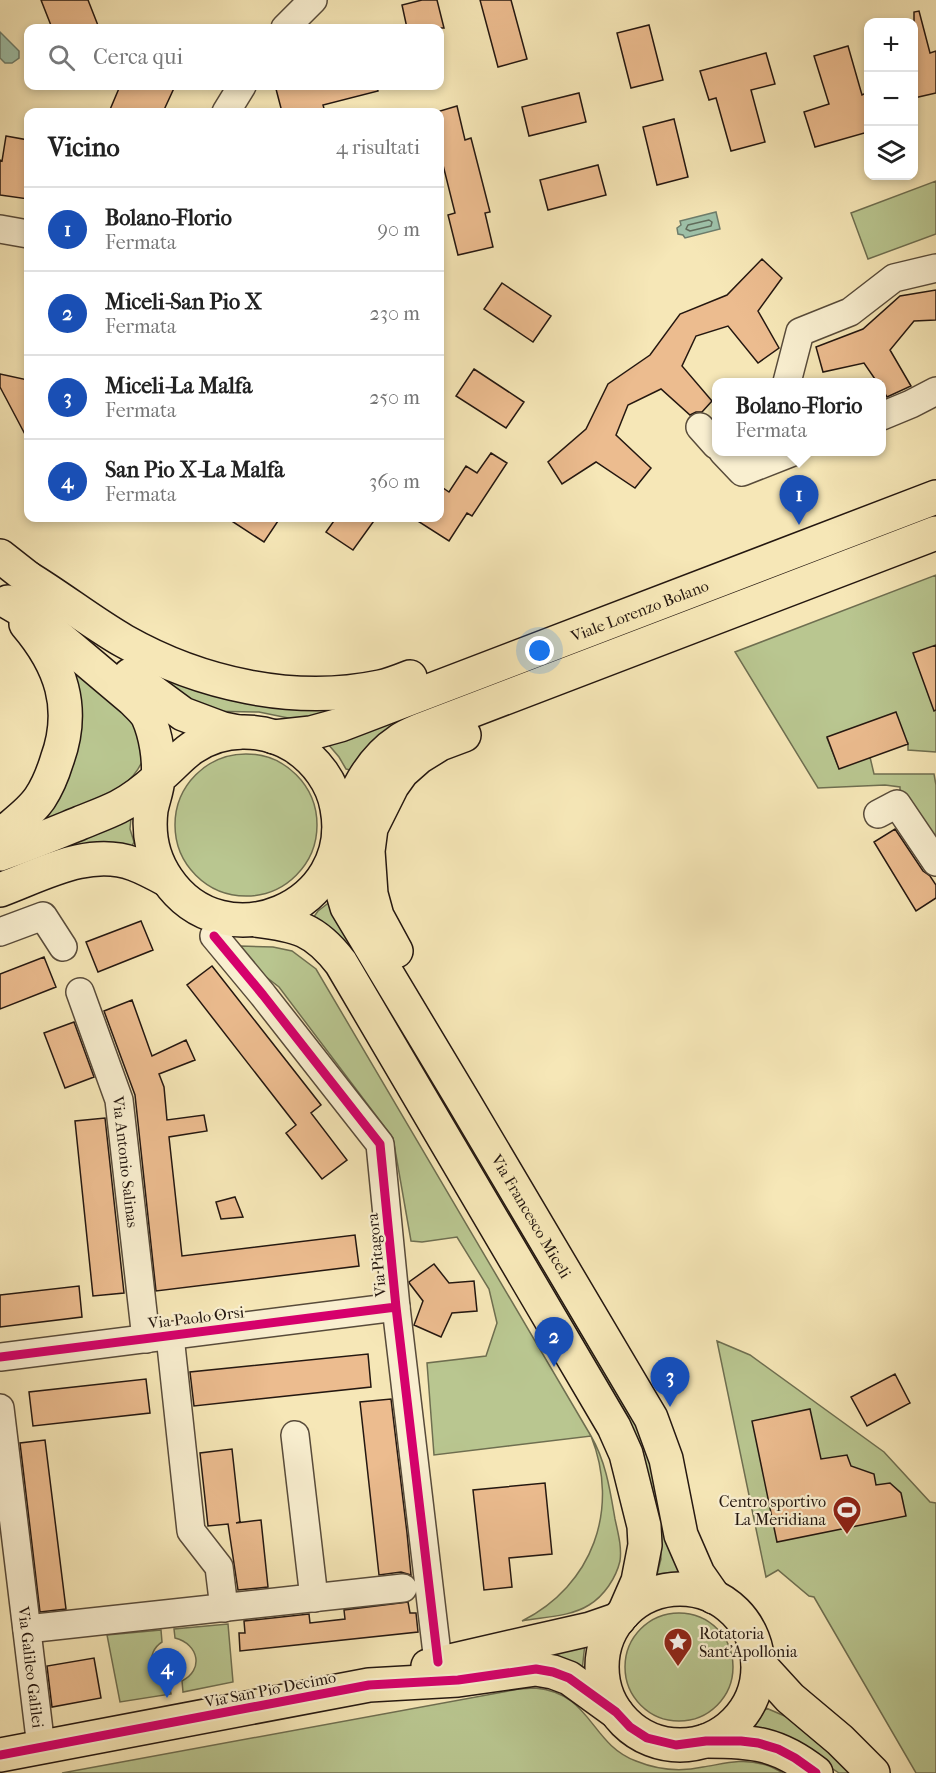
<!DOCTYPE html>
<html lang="it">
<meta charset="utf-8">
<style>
body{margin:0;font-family:"IM FELL French Canon",serif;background:#f2f2f2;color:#222}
.controls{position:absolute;right:18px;top:18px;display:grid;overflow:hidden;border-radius:12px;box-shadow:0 3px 9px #0003}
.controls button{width:54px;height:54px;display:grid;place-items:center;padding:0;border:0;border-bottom:2px solid #e0e0e0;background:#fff;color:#222;font:30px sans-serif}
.you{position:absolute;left:540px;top:651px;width:21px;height:21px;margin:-15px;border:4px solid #fff;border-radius:50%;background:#1a73e8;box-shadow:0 0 0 9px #1a73e833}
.badge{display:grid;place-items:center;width:39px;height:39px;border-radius:50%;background:#8f2418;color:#fff;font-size:20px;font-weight:700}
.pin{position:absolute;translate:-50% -50px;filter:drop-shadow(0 2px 3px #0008)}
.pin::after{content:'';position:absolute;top:32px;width:21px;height:18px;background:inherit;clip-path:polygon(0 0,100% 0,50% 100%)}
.popup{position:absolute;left:712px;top:378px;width:174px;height:78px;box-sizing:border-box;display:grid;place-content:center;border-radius:12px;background:#fff;filter:drop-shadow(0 2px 4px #0005);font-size:20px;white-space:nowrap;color:#767676}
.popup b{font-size:22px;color:#222}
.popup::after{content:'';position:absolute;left:50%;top:100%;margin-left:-12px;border:12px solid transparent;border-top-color:#fff}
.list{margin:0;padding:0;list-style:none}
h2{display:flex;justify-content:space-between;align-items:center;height:78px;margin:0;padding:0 24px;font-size:26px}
h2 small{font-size:20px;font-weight:400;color:#767676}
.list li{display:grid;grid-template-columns:39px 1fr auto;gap:18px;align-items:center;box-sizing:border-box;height:84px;padding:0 24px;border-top:2px solid #e0e0e0}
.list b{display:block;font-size:22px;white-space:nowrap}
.list p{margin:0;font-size:20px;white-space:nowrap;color:#767676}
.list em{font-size:20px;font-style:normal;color:#767676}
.icon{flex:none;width:33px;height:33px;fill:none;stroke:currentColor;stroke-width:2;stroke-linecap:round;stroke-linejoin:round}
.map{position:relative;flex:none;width:936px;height:1773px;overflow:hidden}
.search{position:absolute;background:#fff;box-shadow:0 3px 9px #0003;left:24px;top:24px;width:420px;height:66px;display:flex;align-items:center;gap:15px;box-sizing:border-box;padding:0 21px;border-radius:12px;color:#767676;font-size:22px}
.panel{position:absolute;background:#fff;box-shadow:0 3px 9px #0003;left:24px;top:108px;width:420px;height:414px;border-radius:12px}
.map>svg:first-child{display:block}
.green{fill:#b9c690;stroke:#6e6e50;stroke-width:1.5}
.water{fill:#9ec1a9;stroke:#6d7d6c;stroke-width:1.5}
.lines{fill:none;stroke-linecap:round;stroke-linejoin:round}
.shore{stroke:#616c5c;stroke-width:1.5}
.building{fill:#ecbc8f;stroke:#241710;stroke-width:1.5}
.minor-casing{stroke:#584b3a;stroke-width:30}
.major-casing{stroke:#241710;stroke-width:36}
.minor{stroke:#f9efd0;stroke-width:27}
.major{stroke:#f6e7b7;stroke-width:33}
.cycleway-casing{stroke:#f9efd0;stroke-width:13}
.cycleway{stroke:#d6006c;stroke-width:9}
.labels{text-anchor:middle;stroke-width:4.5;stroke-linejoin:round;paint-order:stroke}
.street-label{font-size:16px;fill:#241710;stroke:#f9efd0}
.poi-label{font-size:16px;fill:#241710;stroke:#f9efd0;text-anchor:end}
</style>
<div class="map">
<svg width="936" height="1773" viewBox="0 0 936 1773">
<rect width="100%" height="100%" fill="#f6e7b7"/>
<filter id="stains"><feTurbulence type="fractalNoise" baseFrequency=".00333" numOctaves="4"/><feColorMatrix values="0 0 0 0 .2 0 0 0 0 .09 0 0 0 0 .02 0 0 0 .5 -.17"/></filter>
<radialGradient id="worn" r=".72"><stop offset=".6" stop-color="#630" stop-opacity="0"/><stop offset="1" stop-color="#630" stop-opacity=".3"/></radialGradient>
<path class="green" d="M936,181v53l-68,25 -17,-46z
M936,512v8l-581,246 -5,4 -4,-1 -7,-12 -11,-13z
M936,575v177l-28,-2v-7l-81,-5 12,30 31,-11 4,17h60l2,11v61l-36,-53v-6l-15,-2 -67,3 -83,-136z
M122,649l229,54 -37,15 -21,1 -34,-7 -56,-1z
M61,658l65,44 19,53c-12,32 -35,39 -64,50 -17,7 -33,13 -49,19z
M175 825a71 71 0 1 1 142 0a71 71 0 1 1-142 0Z
M131,818l-1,11 4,13 -2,4 -132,28v-8z
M331,901l303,518 9,21 37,132 -23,2 4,-15 -1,-22 -347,-619 5,-7z
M240,946l33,1 19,4 24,18 275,467c15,26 19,54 24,83 3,14 7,28 5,42 -4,17 -16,35 -31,44 -19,12 -46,12 -67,16 71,-36 98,-112 69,-185l-157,19 -7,-92 59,-7 11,-33 -8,-34 -32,-52 -35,5 -11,-1 -18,-103 -114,-151 -49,-38 9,1z
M717,1341l33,14 134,97 46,50 6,1v270h-20l-102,-176 -5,-1 -31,-26 -12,7z
M625 1667a54 54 0 1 1 108 0a54 54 0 1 1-108 0Z
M228,1624l5,58 -50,10 -1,-11c22,-11 17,-37 -7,-43l-1,-9z
M161,1630l1,12c-17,11 -13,35 7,41l2,11 -51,8 -13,-67z
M585,1643l-3,28 -67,-16z
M535,1688c57,5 55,56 101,73 22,9 44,11 67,6 20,-3 39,-9 59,-3 8,1 15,6 21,9h-721l457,-84z
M766,1708l21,9 26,22 24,18 15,16h-13l-33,-22 -54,-21z"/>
<path class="water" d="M0,32l19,19v7l-7,5h-7l-5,-5z
M716,212l4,17 -35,9 -2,-3 -5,-1 -1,-6 4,-3 -1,-4z"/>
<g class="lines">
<path class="shore" d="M709,220l3,2 -1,4 -21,5 -4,-2 2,-4z"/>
</g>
<path class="building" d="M41,0h47l11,28h-47z
M422,0h15l7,28h-37l-5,-23z
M480,0h31l16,59 -29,8z
M919,11l11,42 6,-2v42l-22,5v-86z
M649,25l14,55 -32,8 -14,-55z
M848,46l14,49 6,-3v40l-53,15 -11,-35 25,-8 -15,-48z
M766,53l9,31 -24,6 14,52 -34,9 -15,-53 -7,2 -9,-29z
M120,86h55l-12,26h-54z
M288,86h89l1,5 -55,14 2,7h-43l-6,-23z
M579,93l7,29 -57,14 -7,-29z
M457,106l8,34 6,-2 19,74 -5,1 8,34 -35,8 -10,-40 7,-2 -15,-60v-42z
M674,119l14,58 -31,8 -14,-58z
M6,136l22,4v59l-28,-4v-35l2,1z
M598,165l8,30 -58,15 -8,-30z
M762,259l20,19 -24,33 21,37 -21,15 -30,-37 -32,10 -14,30 30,35 -10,11h-6l-6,3 -29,-26 -33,16 -12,30 35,33 -16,20 -39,-26 -34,22 -14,-22 38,-33 22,-45 42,-29 30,-41 47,-19z
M502,283l49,33 -18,26 -49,-33z
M936,290v30l-22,1 -24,29 21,36 -24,11 -5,-8v-7h-5l-13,-19 -41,9 -7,-25 47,-18 37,-33z
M474,369l50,33 -18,26 -50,-32z
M0,374l28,6v60l-28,-53z
M491,453l16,10 -35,53 -5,-3 -18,28 -36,-23h27v-32l9,6 17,-26 11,7z
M227,518h53l-16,24z
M336,518h40l-23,32 -27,-18z
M936,645v65l-2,1 -21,-58z
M896,712l12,32 -69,25 -12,-32z
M895,829l28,42 7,5 6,9v13l-20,13 -42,-69z
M141,921l12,29 -55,22 -12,-30z
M44,957l12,30 -56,22v-35z
M212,966l109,139 -10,8 36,47 -25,19 -36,-46 10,-8 -109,-140z
M132,1000l20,56 34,-16 9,20 -36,14 5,13 3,33 37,-5 3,16 -38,6 13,119 173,-21 4,31 -203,25 -21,-196 -31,-84z
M74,1022l20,55 -29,11 -21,-55z
M105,1118l19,175 -31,3 -18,-175z
M235,1197l8,20 -22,2 -5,-17z
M434,1264l15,19 25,-2 3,30 -25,2 -11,24 -27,-12 9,-24 -13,-17 -1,-2z
M79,1286l3,31 -82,10v-32z
M368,1354l3,33 -177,19 -4,-34z
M895,1374l15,29 -43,23 -16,-29z
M146,1379l4,34 -117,13 -4,-34z
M391,1399l16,134 4,42 -10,-3 -22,3 -19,-173z
M810,1409l11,50 26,-4 4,11 23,8 2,11 14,-2 11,10 5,23 -129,26 -25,-121z
M45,1440l21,169 -26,3 -20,-169z
M232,1449l8,73 -4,1 25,-3 7,67 -30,3 -10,-66 -20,2 -8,-73z
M545,1483l7,71 -43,4 3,29 -28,3 -11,-100z
M408,1602l2,11h6l2,19 -178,19 -1,-18h6l-1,-12 65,-7 1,9 35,-4 -1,-9z
M94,1658l7,40 -49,9 -5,-41z"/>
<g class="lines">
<g class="minor-casing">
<g id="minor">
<path d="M285,28l28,-28"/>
<path d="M226,112l16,-26"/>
<path d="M0,229l28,5"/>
<path d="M787,382l13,-50 50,-20 44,-34 42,-10"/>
<path d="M882,416l29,-12 25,-13"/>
<path d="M700,427l16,18"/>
<path d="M723,452l19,20 51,-20"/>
<path d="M878,814l19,-10 39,58"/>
<path d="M0,932l43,-16 20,31"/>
<path d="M214,936l49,59 117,149 16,163 42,355"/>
<path id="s1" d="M80,992l39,108 27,239"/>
<path d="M170,1336l21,195 28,36 5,41"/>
<path d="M0,1357l396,-50"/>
<path id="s2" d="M0,1408l41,339"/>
<path d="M295,1435l19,163"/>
<path d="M27,1629l376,-41"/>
</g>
</g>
<g class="major-casing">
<g id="major">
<path d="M0,556l28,22 13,16"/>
<path d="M28,578c33,20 63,44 96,63 76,43 170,64 256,46 10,-2 20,-6 30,-10"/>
<path d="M130,675l53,39 40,15 15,3"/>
<path id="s3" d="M274,737l37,-4 29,-8 596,-228"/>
<path d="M339,831c15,-34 28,-69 60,-90 7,-5 15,-8 22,-11l515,-197"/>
<path d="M0,836c13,-12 30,-23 40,-38 8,-12 13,-25 17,-38 19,-52 4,-95 -31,-136"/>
<path id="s4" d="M337,848c1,21 3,39 10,59l117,195 187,316 15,41 15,76 17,39 16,23"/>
<path d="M0,854c27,-9 53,-20 80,-31 12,-5 26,-10 38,-16 14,-7 28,-18 40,-29 12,-9 21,-21 34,-30 30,-21 71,-21 102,-2 22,14 39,37 43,62 19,99 -113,155 -170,71 -14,-20 -19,-45 -16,-69 2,-10 6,-20 7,-31 2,-19 -2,-44 -10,-62 -3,-6 -10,-12 -15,-17l-96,-81 -29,-17"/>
<path d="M0,890c41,-15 89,-43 134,-26 11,4 22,10 33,16"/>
<path d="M256,920c41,5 59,9 85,43l273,464 12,27 18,72 1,19 -7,36 -14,32"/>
<path d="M396,951l-19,-35 -6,-22 -3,-43 3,-23 21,-42 10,-14 17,-15 21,-13 24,-9"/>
<circle cx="680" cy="1667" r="78"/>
<path d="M758,1663l32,35 50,42 33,33"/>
<path d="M428,1666l162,-37 29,-10"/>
<path d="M706,1741c47,0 72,2 110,32"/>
<path d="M0,1755l369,-70 89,-5 78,-11 17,3 16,6 47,34"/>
</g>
</g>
<use href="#minor" class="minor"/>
<use href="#major" class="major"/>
<g class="cycleway-casing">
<path id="cycleway" d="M214,936l49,59 117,149 16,163 42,355
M0,1357l396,-50
M0,1755l369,-70 89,-5 78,-11 17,3 16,6 47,34 14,15 17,11 29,7 30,-4h35l17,2 20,6 17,9 21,15"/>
</g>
<use href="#cycleway" class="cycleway"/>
</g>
<defs>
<g id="stadium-pin" transform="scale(1.5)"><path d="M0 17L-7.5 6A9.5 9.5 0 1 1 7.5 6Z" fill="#8f2418" stroke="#f9efd0"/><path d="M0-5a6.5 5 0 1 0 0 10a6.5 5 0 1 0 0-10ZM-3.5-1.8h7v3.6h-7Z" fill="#fff"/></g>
<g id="sight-pin" transform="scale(1.5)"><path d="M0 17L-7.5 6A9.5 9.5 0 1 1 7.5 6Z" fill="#8f2418" stroke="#f9efd0"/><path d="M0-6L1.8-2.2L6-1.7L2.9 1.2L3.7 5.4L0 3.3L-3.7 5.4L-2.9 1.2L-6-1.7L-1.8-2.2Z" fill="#fff"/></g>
</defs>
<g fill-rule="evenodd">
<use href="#stadium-pin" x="847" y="1510"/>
<use href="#sight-pin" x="678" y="1642"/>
</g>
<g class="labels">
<g class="street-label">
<text dy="6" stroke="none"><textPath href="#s3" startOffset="388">Viale Lorenzo Bolano</textPath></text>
<text dy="6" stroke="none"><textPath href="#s1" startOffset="177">Via Antonio Salinas</textPath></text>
<text dy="6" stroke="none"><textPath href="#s4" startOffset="420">Via Francesco Miceli</textPath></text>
<text transform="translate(376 1255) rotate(-96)" y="6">Via Pitagora</text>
<text transform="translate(196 1317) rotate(-7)" y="6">Via Paolo Orsi</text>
<text dy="6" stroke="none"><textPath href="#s2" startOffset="261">Via Galileo Galilei</textPath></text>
<text transform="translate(270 1689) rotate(-11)" y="6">Via San Pio Decimo</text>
</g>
<g class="poi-label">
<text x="826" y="1507">Centro sportivo<tspan x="826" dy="18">La Meridiana</tspan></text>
<text x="699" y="1639" text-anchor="start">Rotatoria<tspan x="699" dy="18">Sant'Apollonia</tspan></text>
</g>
</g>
<rect width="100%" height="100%" filter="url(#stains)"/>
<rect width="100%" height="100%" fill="url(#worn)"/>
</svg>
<div class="controls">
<button>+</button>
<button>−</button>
<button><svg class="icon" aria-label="layers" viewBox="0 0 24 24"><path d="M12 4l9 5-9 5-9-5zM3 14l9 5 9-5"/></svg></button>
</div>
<div class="you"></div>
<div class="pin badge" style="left:799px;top:525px;background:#1a4fb4">1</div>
<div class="popup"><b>Bolano-Florio</b>Fermata</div>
<div class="pin badge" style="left:554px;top:1367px;background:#1a4fb4">2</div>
<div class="pin badge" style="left:670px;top:1407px;background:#1a4fb4">3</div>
<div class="pin badge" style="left:167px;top:1698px;background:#1a4fb4">4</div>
<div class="search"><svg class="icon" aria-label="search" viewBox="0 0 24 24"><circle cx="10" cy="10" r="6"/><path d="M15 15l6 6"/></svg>Cerca qui</div>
<section class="panel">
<h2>Vicino<small>4 risultati</small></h2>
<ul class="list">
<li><span class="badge" style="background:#1a4fb4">1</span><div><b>Bolano-Florio</b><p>Fermata</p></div><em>90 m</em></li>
<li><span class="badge" style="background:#1a4fb4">2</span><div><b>Miceli-San Pio X</b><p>Fermata</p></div><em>230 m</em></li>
<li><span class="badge" style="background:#1a4fb4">3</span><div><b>Miceli-La Malfa</b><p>Fermata</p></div><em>250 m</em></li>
<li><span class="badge" style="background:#1a4fb4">4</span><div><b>San Pio X-La Malfa</b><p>Fermata</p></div><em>360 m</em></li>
</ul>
</section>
</div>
